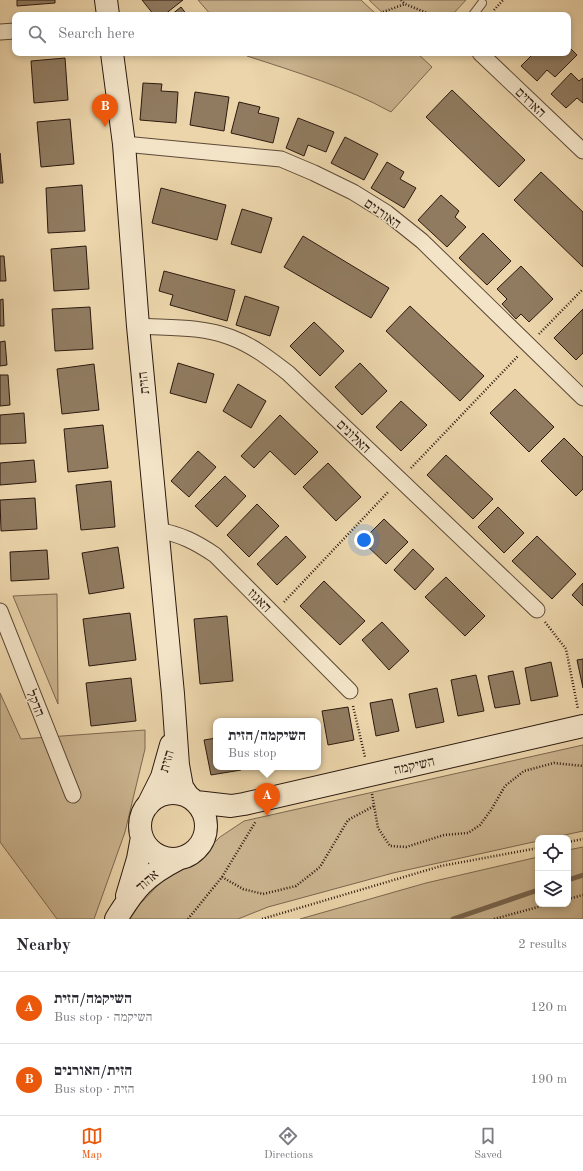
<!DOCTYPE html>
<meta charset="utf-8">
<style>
body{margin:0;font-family:"Old Standard TT","Frank Ruhl Libre",serif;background:#f2f2f3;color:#2b2b33}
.controls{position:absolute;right:12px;bottom:12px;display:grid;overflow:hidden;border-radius:8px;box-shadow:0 2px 6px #0003}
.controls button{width:36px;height:36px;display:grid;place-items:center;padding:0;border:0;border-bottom:1px solid #e1e1e2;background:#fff;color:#2b2b33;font:20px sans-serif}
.you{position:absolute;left:364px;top:540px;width:14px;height:14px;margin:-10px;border:3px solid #fff;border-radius:50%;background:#1a73e8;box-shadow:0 0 0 6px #1a73e833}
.badge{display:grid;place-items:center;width:26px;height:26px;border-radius:50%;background:#ea580c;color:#fff;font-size:13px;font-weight:700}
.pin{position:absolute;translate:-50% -33px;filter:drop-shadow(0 1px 2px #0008)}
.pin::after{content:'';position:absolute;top:21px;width:14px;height:12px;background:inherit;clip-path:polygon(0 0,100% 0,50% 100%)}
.popup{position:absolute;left:213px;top:718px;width:108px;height:52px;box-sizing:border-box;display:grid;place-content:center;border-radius:8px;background:#fff;filter:drop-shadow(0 1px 3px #0005);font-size:13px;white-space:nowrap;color:#7c7c81}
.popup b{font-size:15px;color:#2b2b33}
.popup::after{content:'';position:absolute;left:50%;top:100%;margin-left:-8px;border:8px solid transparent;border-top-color:#fff}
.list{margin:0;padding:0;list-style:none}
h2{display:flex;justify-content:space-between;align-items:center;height:52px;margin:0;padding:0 16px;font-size:17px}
h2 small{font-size:13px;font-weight:400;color:#7c7c81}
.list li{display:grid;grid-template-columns:26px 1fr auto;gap:12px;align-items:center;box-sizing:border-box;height:72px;padding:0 16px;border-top:1px solid #e1e1e2}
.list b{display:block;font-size:15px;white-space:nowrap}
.list p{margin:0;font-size:13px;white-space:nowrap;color:#7c7c81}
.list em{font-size:13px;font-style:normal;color:#7c7c81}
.icon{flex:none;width:22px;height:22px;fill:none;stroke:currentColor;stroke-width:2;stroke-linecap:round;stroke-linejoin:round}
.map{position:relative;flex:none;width:583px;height:919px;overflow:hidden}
.search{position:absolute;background:#fff;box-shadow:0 2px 6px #0003;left:12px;right:12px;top:12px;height:44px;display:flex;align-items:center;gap:10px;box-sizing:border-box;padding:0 14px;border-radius:8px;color:#7c7c81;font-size:15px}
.sheet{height:196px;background:#fff}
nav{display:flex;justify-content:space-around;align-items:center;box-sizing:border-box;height:56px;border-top:1px solid #e1e1e2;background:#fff;font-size:11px;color:#7c7c81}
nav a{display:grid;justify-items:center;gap:2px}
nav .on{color:#ea580c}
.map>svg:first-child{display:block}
.green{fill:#cbb590;stroke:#7c6850}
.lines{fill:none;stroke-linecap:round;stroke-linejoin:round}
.stream{stroke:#78644d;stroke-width:5}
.building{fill:#907b60;stroke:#2c1a0f}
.lane-casing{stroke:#5c4936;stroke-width:10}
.street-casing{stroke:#5c4936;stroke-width:17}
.secondary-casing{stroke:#2c1a0f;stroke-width:24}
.path{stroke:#2c1a0f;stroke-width:2.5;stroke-dasharray:1 2;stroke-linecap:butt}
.lane{stroke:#f3e4c8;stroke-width:8}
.street{stroke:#f3e4c8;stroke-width:15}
.secondary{stroke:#f3e4c8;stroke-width:22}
.labels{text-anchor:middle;stroke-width:3;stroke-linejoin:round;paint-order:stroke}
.street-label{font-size:14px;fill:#2c1a0f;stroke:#f3e4c8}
</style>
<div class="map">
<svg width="583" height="919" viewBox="0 0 583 919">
<rect width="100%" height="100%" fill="#ecd5ab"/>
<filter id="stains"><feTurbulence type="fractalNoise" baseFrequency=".005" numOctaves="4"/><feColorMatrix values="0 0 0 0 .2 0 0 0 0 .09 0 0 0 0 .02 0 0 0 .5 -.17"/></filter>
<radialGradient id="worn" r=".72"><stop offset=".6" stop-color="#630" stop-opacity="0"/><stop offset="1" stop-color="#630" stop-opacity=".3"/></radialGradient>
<path class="green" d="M198,0h163l16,15h-166z
M369,0h97l-14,15h-67z
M244,53h173l15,14 -41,45c-45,-25 -95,-40 -144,-56z
M57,594l1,110 -45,-108z
M0,693l21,46 124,-9v19l-20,83 -31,87h-37l-57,-77z
M583,745v86l-32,7h-13v3l-145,32 -125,34 -30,12h-108l9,-14 23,-24 30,-17 28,-27 24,-16z
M583,847v72h-283l126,-36 112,-26v47h30v-54z"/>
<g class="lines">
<path class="stream" d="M568,880l15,-5
M453,919l85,-29"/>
</g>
<path class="building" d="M17,0h38v3l-38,3z
M142,0h41l-19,15h-10z
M181,7l6,8h-16z
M568,46l9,9 -22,22 -8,-7 -10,11 -16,-15 13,-13h34z
M65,58l3,42 -34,3 -3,-42z
M571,73l8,8 4,-3v25l-6,-5 -11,10 -15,-14z
M143,83l19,1 -1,7 17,1 -2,31 -36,-3z
M452,90l73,70 -26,27 -73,-70z
M195,92l34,5 -5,34 -34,-6z
M239,102l21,5 -2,6 21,5 -6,25 -42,-10z
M298,118l36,14 -8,20 -18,-7 -4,11 -18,-8z
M70,119l4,45 -33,3 -4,-45z
M345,137l33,17 -14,26 -33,-17z
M0,153l3,30h-3z
M387,162l17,10 -4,7 16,9 -12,20 -33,-20z
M541,172l42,40v55l-69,-67z
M82,185l3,46 -37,2 -2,-45z
M161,188l65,17 -9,35 -65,-17z
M441,195l18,16 -4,6 11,10 -19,20 -29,-27z
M242,209l30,9 -11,35 -30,-9z
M483,233l28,28 -24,24 -28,-27z
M303,236l86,52 -18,30 -87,-51z
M86,246l3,43 -35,2 -3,-42z
M0,256h4l2,25h-6z
M521,266l32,33 -24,23 -8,-8 -5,5 -14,-15 5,-5 -10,-10z
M164,271l71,19 -8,31 -57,-16 3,-10 -14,-4z
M245,296l34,11 -9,29 -34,-11z
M3,299l1,27h-4v-26z
M410,306l74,70 -24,25 -74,-70z
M90,307l3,42 -38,2 -3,-42z
M583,309v44l-7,7 -22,-22z
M314,322l30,29 -24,25 -30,-30z
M5,341l2,24 -7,1v-24z
M178,363l36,11 -8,29 -36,-10z
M360,363l27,28 -25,24 -27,-28z
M94,364l5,46 -37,4 -5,-45z
M0,375h8l2,30 -10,1z
M238,384l28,17 -15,27 -28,-17z
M515,389l39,38 -25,25 -39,-39z
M401,401l26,24 -26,26 -25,-24z
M24,413l2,30 -26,1v-29z
M280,415l38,37 -23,23 -25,-24 -16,17 -13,-12z
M103,425l5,43 -40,4 -4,-43z
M564,438l19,19v32l-7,7 -35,-35z
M198,451l18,16 -27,30 -18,-16z
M446,455l47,44 -20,20 -46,-44z
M34,460l2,22 -36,3v-22z
M328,463l33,34 -25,24 -33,-34z
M225,476l21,20 -29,31 -22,-21z
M111,481l4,46 -34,3 -5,-45z
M35,498l2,31 -36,2 -1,-31z
M257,504l22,22 -30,31 -22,-22z
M498,507l26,26 -20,20 -26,-26z
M384,519l24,23 -22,22 -24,-23z
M286,536l20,21 -29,28 -20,-21z
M537,536l39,38 -24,25 -40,-38z
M118,547l6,41 -35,6 -7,-41z
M413,549l21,20 -19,21 -21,-20z
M47,550l2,29 -38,2 -1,-29z
M446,577l39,39 -20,20 -40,-39z
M324,581l41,40 -25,24 -40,-39z
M583,583v23l-11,-11z
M130,613l6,47 -47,6 -6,-47z
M227,616l6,65 -33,3 -6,-65z
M382,622l27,29 -20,19 -27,-30z
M583,659v29l-6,-28z
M551,662l7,34 -27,5 -6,-33z
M513,671l7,33 -25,4 -7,-32z
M476,675l8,36 -26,5 -7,-36z
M131,678l5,43 -45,5 -5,-43z
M437,688l7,34 -28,6 -7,-34z
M392,699l7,32 -23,5 -6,-33z
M348,707l6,33 -26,5 -6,-34z
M216,738v29h25v3l-30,5 -7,-35z"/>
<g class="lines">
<g class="lane-casing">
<path id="lane" d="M473,15l9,-12"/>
</g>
<g class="street-casing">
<path id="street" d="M0,32l15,-1
M480,53l103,98
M124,144l157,15 33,14 39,19 34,21 35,28 161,157
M138,326c30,2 63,0 92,11 22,8 40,22 58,36l249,237
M157,530c23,4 39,12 58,25l135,136
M0,611l73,184"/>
</g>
<g class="secondary-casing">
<path id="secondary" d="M106,0l2,15
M112,53l12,91 14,182 35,368 5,71 4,22 6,9
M140 826a33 33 0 1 1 66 0a33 33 0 1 1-66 0Z
M196,802l35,4 13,-2 339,-78
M148,805l14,-28 9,-32
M127,896l11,-37 4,-22
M116,919c19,-31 29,-43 62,-60"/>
</g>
<path class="path" d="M401,0l4,4
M494,10l9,-10
M383,12l22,-8 27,11
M539,334l44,-45
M411,468l107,-112
M284,602l105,-111
M545,622l21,27 12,60
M353,706l12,51
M372,794l6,34 12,18 16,1 38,-12 24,-2 12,-8 11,-15 14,-24 19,-15 30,-8 29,3
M568,842l15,-3
M222,877l21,12 20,5 33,-8 24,-19 28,-47 26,-14
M568,899l15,-4
M188,919l34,-42 34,-56
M262,919l179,-53 97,-18
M494,919l55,-15"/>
<use href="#lane" class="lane"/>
<use href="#street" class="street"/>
<use href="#secondary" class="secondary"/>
</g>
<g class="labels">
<g class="street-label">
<text transform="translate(531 102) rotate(44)" y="5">הארזים</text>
<text transform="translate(383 213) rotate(35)" y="5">האורנים</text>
<text transform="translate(143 383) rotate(-96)" y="5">הזית</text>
<text transform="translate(354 436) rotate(44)" y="5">האלונים</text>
<text transform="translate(260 600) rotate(46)" y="5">האגוז</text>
<text transform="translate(36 703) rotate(68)" y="5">הדקל</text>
<text transform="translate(166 761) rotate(-74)" y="5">הזית</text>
<text transform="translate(414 765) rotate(-13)" y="5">השיקמה</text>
<text transform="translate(147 880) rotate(-41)" y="5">אהוד</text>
</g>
</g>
<rect width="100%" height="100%" filter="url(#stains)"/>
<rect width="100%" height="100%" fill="url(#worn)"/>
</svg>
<div class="controls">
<button><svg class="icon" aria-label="locate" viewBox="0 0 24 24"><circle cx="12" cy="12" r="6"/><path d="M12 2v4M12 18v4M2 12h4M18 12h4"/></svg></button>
<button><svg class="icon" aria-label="layers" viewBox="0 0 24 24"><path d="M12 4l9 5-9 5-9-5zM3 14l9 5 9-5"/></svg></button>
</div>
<div class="you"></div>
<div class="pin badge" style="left:267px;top:816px">A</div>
<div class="popup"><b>השיקמה/הזית</b>Bus stop</div>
<div class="pin badge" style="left:105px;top:127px">B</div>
<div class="search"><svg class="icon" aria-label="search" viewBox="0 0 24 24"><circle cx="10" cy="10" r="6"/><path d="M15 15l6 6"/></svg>Search here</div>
</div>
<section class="sheet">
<h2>Nearby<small>2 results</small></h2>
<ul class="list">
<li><span class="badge">A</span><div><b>השיקמה/הזית</b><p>Bus stop · השיקמה</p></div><em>120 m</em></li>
<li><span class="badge">B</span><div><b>הזית/האורנים</b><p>Bus stop · הזית</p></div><em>190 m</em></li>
</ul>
</section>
<nav>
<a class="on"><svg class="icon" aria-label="map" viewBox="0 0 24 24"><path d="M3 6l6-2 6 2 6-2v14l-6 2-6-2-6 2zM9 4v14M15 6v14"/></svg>Map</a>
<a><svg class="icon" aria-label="directions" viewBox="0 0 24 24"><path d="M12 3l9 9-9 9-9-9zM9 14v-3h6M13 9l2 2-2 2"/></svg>Directions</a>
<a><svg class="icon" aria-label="saved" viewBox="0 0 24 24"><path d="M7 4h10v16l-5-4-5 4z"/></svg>Saved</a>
</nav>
